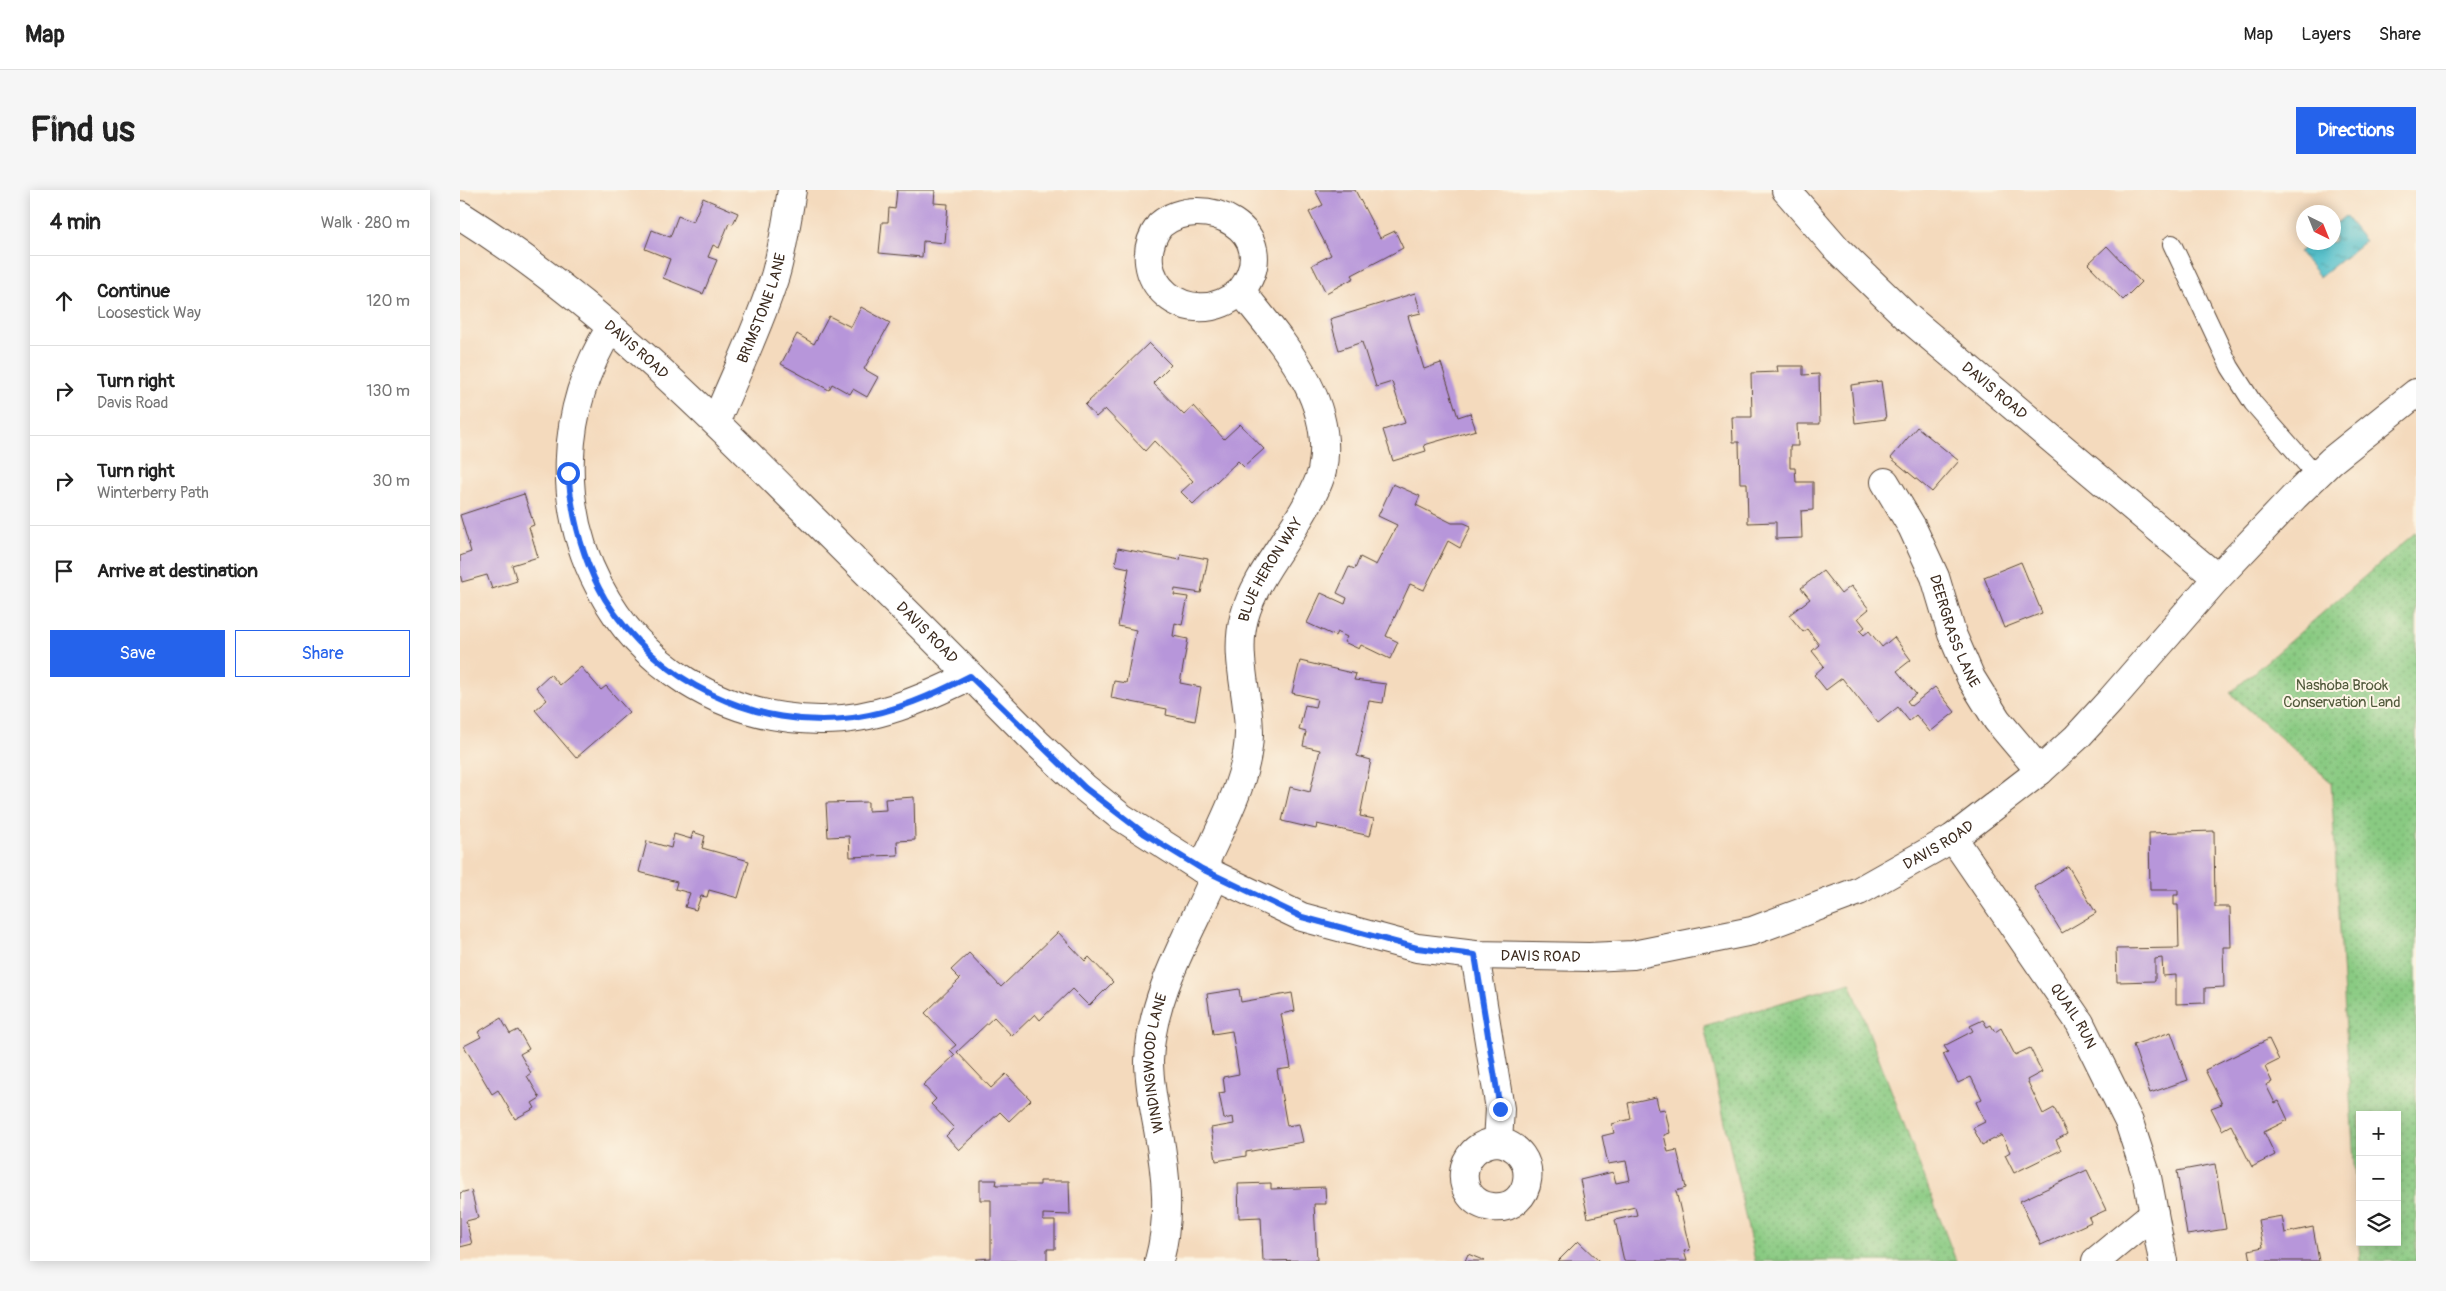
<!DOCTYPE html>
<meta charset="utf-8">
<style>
body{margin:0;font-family:Pangolin,sans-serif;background:#f6f6f6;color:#222}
.controls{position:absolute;right:15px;bottom:15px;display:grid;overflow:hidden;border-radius:0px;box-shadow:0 2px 12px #0003}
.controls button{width:45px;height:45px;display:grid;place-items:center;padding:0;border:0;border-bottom:1px solid #e0e0e0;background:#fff;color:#222;font:25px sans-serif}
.compass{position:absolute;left:1836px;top:15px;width:45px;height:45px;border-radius:50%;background:#fff;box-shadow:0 2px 12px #0003;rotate:137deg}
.stop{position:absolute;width:15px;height:15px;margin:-11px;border:4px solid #2563eb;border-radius:50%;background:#fff}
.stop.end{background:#2563eb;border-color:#fff;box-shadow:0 1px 5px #0008}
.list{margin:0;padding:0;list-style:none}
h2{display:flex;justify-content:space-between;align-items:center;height:65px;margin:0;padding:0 20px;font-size:21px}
h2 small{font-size:16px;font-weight:400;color:#767676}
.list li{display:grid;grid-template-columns:32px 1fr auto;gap:15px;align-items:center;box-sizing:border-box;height:90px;padding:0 20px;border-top:1px solid #e0e0e0}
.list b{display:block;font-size:19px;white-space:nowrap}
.list p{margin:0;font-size:16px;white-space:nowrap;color:#767676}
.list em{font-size:16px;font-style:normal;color:#767676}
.actions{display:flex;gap:10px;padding:15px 20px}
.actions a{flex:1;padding:11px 0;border:1px solid #2563eb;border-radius:0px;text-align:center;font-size:18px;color:#2563eb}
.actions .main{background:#2563eb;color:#fff}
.icon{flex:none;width:28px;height:28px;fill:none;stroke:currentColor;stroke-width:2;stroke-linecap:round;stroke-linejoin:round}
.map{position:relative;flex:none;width:1956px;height:1071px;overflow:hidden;border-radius:0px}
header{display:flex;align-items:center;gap:30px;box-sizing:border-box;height:70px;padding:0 25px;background:#fff;border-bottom:1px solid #e0e0e0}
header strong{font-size:24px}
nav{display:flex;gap:28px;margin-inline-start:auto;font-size:18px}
.intro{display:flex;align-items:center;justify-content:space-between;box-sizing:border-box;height:120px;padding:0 30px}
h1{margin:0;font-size:35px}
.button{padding:12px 22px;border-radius:0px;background:#2563eb;color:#fff;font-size:18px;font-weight:700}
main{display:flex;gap:30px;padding:0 30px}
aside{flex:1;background:#fff;border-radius:0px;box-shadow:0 2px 12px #0003}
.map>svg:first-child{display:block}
.park{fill:url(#park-dots);stroke:#627a50;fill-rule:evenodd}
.water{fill:url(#water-ripples);stroke:#467474}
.building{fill:#b796da}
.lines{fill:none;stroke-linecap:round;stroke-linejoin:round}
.lane-casing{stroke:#574436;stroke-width:20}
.street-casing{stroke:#574436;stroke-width:30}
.lane{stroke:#fff;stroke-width:18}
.street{stroke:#fff;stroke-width:28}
.route{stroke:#2563eb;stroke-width:6}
.labels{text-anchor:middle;stroke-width:4;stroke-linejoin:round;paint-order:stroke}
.street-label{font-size:15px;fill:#3b2a1e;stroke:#fcf5e5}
.park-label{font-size:15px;fill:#525a3c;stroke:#fcf5e5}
</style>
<header>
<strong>Map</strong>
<nav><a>Map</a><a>Layers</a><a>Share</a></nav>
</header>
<div class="intro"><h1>Find us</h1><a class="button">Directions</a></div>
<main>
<aside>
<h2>4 min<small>Walk · 280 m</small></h2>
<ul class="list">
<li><svg class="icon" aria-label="ahead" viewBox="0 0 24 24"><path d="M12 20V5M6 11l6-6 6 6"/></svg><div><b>Continue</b><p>Loosestick Way</p></div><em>120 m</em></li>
<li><svg class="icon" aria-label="right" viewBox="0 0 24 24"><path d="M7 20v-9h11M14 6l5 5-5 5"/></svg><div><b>Turn right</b><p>Davis Road</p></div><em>130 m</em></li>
<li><svg class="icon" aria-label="right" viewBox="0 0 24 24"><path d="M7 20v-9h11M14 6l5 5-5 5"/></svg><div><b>Turn right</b><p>Winterberry Path</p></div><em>30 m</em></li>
<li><svg class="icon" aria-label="arrive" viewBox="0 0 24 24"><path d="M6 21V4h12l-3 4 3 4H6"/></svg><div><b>Arrive at destination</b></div></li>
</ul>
<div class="actions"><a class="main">Save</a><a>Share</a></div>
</aside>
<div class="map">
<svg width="1956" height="1071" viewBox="0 0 1956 1071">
<defs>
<pattern id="park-dots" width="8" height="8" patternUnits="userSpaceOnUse" patternTransform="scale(1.25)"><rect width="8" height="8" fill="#89ca82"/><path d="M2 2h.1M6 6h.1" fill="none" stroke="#71a46a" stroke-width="1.8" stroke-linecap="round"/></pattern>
<pattern id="water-ripples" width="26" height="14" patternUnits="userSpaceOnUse" patternTransform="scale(1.25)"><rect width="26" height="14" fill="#52bfca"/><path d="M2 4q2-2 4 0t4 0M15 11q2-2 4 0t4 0" fill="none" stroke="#459ba3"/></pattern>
</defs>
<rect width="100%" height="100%" fill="#fcf5e5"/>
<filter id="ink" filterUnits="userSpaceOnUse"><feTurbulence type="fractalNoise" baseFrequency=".02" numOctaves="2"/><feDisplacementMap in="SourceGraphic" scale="10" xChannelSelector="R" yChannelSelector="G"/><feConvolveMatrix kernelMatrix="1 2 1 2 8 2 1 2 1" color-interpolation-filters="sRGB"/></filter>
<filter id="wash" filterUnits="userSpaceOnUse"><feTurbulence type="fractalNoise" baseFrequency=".0096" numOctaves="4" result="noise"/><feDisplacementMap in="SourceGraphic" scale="20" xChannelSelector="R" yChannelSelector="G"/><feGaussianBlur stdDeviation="1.12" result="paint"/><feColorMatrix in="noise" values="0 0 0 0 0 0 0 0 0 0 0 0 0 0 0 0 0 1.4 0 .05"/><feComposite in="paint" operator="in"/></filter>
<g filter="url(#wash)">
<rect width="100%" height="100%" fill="#f4dabd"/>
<path class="park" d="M1956,342v729h-56l-29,-479 -101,-89zM1900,925h37v127h-37z
M1390,792l106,279h-201l-51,-235z"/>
<path class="water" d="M1885,26l20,25 -45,36 -21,-25 12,-9 23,-1v-17z"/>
<g id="blocks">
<path class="building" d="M437,0h38l-1,13 14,1 -3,39 -22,-2 -1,16 -43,-4 3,-31h6l1,-14 6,1z
M855,0h40l25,48 15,-7 8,17 -51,27 2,3 -28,15 -14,-28 19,-10 -22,-43 14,-7z
M243,8l35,15 -5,11 -4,-1 -10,25 -6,-3 -5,12 9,3 -14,34 -40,-16 7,-19 -25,-10 7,-19 18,7 8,-21 15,6z
M1647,56l34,36 -18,18 -35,-36z
M955,103l6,20 -13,3 16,53 17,-6 17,54 12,-4 6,17 -52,15 2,6 -33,10 -10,-31 22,-7 -13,-41 -16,5 -14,-45 -23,8 -9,-31z
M401,117l29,16 -26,46 14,8 -11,20 -14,-8 -3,5 -18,-10 -3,6 -48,-26 16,-30 17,10 15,-28 22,11z
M689,153l22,22 -18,18 31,32 10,-9 30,33 16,-15 24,25 -20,18 -6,-6 -45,43 -12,-12 12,-11 -39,-40 -9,10 -40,-42 -9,8 -11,-12z
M1317,176h26v9l16,-1 1,50h-23l1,22h-8v22h5l1,14h17v28l-12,1 1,27 -26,1v-17l-28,1 -1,-40h-7l-1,-41h-6l-1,-25h20l-1,-44 27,-1z
M1421,191l5,38 -31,4 -4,-38z
M1457,237l42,34 -27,31 -41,-34z
M933,294l27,12 -4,9 36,18h12l7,3 -11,22 -12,-7 -24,49 -14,-6 -24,52 12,6 -8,17 -29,-14 -2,4 -15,-7 3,-5 -10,-5 -2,4 -28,-13 14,-30 24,11 2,-6 -10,-5 12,-26 6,2 5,-12 16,8 21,-40 -19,-9z
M64,304l10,31 -5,2 9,30 -26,8 5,16 -25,8 -5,-14 -25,7 -2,-8v-18l11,-4 -11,-37z
M658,358l62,12 1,-6 27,5 -7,34 -26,-4 -1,6 14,2 -6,28 -7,-2 -2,13 15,3 -8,44 21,4 -6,34 -29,-6 1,-6 -56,-11 3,-17 12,2 10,-53 -18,-4 11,-58 -14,-3z
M1561,372l21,51 -38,15 -20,-51z
M1363,381l18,23 10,-8 18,23 -11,9 7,9 -5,4 4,4 5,-4 13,16 12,-10 17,23 -14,11 19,23 -9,7 4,5 24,-19 20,25 -25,20 -14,-17 -7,6 -11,-14 -20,16 -36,-45 -16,12 -12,-15 10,-9 -12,-15 7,-6 -12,-16 -4,3 -14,-17 21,-16 -9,-11z
M840,471l56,13 -2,6 32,4 -3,19 -14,-2 -12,55 14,4 -11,56 14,3 -4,17 -53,-12 -1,5 -34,-8 8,-34 20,5 10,-42 -17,-4 3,-14 -7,-2 6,-25 10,2 2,-8 -25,-6z
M121,477l20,23 5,-4 23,26 -53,46 -41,-48 12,-10 -11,-13 14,-13 10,11z
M454,607l1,43 -18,1 1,14 -48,2 -1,-21 -21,1 -2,-34 42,-1v9l18,-1 -1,-11z
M1754,641l1,76h15l1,40h-8l1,40 -19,1v15l-29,1v-29l-13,1 -1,-18 -7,1v22l-38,1 -1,-33 63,-1 -1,-43h-4v-10h4v-5h-28l-1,-57z
M233,642l12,4 -3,12 47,13 -11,37 -29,-8 -2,7 -6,-1 -5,14 -11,-3 5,-14 -15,-4 2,-7 -38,-10 8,-31 24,7 3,-14 17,5z
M1608,676l28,47 -34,20 -28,-46z
M598,742l27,29 4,-4 24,25 -24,24 -17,-17 -32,31 -5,-6 -23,22 -18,-19 -37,35 34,36 15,-14 25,26 -22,21 -9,-9 -41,38 -13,-14 8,-8 -23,-24 5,-5 -13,-14 32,-30 -5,-5 6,-5 -31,-32 35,-34 -9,-9 18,-17 32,34z
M779,799l2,13 51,-9 3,18 -14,3 10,54 -14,2 10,56 12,-2 4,18 -57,10v4l-30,5 -5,-33 23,-4 -1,-7 -9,2 -5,-26 6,-1 -2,-15 16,-3 -7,-43 -19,3 -6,-40z
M41,828l9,16 8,-4 11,19 -9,5 11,19 -4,3 13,22 -8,5 3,5 -20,11 -17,-29 -6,4 -28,-48 17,-9 -3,-5z
M1523,830l4,7 4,-2 4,7 6,-4 14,27 15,-7 12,24 -15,8 16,34 11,-6 13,26 -11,6 5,10 -47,23 -9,-18 5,-3 -8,-17 -20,10 -9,-17 12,-6 -9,-20 6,-3 -11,-22 -13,6 -15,-29 5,-2 -4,-6 29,-15 -3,-5z
M1711,842l17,48 -38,13 -17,-48z
M1809,849l10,21 -14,7 7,15 -6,3 9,18 4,-2 9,19 -24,12 11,23 -23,12 -21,-42 -9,5 -11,-22 11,-4 -17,-34z
M1196,907l3,13 6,-1 5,24 -6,2 4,17 9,-2 9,38 -10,3 14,59 -6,1 3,10h-63l-9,-41 22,-5 -2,-8 -47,11 -8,-38 33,-8 3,11 14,-3 -4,-19 -18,3 -6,-28 12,-3 -2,-9 19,-5 -3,-16z
M1755,974l11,65 -39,6 -10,-64z
M1627,980l19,40 -17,8 2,4 -50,23 -21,-44z
M520,990h17l-1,5h44v-4h29l1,34 -27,-1v7h12v28h-8v12h-71v-2l15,-1v-58h-11z
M811,993v6l54,-2 1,17h-12l3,56 -54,1 -2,-44 -22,1 -1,-34z
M11,1000l7,28 -12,3 6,23 -12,3v-54z
M1822,1026l3,17 28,-6 6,34h-68l-2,-11 14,-3 -5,-27z
M1118,1051l21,20h-41z
M1008,1064l17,7h-20z"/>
</g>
</g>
<g filter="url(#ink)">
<use href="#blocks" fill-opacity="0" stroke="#574436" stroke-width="1"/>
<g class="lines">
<g class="lane-casing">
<path id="lane" d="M1712,54l58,123 23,36 63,72"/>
</g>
<g class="street-casing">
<g id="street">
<path id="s1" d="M1326,0l52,60 68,66 311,262"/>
<path id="s2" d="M0,25c129,81 238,188 344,295 79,78 157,156 235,235l46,43 36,29 81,52 100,48 115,31 58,7 114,2 44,-2 119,-24 107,-40 94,-53 87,-67 37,-34 33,-36 107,-123 77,-81 37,-36 85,-68"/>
<path d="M151,137c-107,170 5,390 209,393 54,1 103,-21 150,-44"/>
<path id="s3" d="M256,231c20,-48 43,-95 59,-145 8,-28 12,-57 17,-86"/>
<path id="s4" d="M1425,292l27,45 23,50 17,57 19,44 26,42 43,51"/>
<path id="s5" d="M1493,648l127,185 49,99 18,55 16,84"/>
<path id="s6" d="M742,679c18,-42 46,-88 47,-135 0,-39 -15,-78 -5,-116 9,-34 33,-64 51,-93 10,-17 22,-35 27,-54 14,-71 -40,-128 -81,-180 -53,46 -119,-15 -81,-66 42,-35 126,6 81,66"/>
<path d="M1015,765l25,154 -2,33c44,7 36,70 -6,65 -40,-5 -37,-63 6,-65"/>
<path id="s7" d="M699,1071c12,-44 7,-88 -1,-132 -4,-22 -9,-45 -9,-68 2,-66 40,-126 66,-185"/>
<path d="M1636,1071l58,-48"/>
</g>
</g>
<use href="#lane" class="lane"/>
<use href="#street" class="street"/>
</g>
</g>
<g class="lines" filter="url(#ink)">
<path class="route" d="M108,283c4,44 14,87 37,126 51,83 152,132 248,119 42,-6 80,-23 117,-42l115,112 60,46 57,35 100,48 115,31 58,7 25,154"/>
</g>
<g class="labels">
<g class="street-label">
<text dy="5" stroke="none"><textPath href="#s3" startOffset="122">BRIMSTONE LANE</textPath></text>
<text dy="5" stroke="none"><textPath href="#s2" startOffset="222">DAVIS ROAD</textPath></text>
<text dy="5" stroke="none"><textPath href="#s1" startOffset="290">DAVIS ROAD</textPath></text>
<text dy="5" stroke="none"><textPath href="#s6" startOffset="316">BLUE HERON WAY</textPath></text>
<text dy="5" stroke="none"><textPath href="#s4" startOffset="165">DEERGRASS LANE</textPath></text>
<text dy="5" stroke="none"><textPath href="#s2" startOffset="628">DAVIS ROAD</textPath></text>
<text dy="5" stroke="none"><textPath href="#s2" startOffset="1766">DAVIS ROAD</textPath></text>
<text dy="5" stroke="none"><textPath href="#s2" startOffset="1346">DAVIS ROAD</textPath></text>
<text dy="5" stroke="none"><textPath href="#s5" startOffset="215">QUAIL RUN</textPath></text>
<text dy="5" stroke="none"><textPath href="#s7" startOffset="200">WINDINGWOOD LANE</textPath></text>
</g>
<g class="park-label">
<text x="1882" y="500">Nashoba Brook<tspan x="1882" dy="17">Conservation Land</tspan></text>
</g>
</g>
</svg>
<div class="controls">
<button>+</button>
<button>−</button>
<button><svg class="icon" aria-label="layers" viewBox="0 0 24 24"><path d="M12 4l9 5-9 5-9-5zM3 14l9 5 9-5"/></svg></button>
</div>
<svg class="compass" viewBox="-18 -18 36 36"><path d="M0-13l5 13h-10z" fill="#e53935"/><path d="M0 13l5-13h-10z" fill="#767676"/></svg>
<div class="stop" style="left:108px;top:283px"></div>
<div class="stop end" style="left:1040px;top:919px"></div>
</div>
</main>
